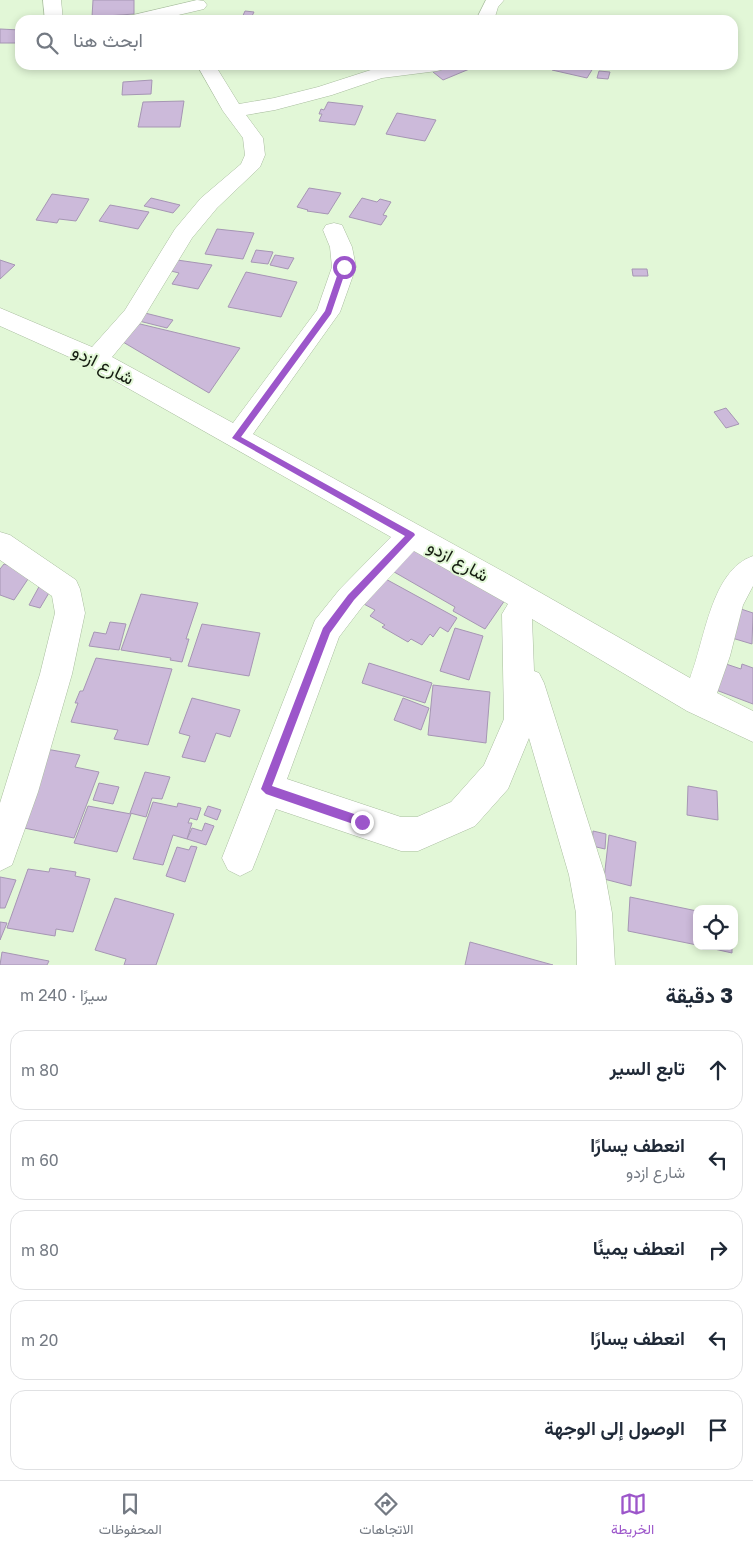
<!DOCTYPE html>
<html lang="ar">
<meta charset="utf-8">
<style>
body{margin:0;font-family:"Golos Text",Vazirmatn,sans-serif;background:#f6f6f7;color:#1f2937;direction:rtl}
.controls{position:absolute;right:15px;bottom:15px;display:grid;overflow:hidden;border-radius:10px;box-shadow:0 2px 8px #0003}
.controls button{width:45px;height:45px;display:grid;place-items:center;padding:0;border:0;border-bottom:1px solid #e0e1e3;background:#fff;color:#1f2937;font:25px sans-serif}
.stop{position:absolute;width:15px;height:15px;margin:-11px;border:4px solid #9c56ca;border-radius:50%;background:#fff}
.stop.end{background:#9c56ca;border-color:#fff;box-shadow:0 1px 5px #0008}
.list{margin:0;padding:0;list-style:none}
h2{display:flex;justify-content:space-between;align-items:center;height:65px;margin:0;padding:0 20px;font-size:21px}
h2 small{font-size:16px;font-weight:400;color:#747a83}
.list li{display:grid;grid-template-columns:32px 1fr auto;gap:15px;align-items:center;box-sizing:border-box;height:80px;margin:0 10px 10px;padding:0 10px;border:1px solid #e0e1e3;border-radius:15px}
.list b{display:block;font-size:19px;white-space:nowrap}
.list p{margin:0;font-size:16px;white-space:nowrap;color:#747a83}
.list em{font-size:16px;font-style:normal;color:#747a83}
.icon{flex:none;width:28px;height:28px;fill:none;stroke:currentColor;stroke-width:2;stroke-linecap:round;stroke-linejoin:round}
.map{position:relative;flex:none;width:753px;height:965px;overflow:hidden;direction:ltr}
.search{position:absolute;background:#fff;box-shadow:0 2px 8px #0003;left:15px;right:15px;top:15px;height:55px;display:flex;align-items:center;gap:12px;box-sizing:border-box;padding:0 18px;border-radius:15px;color:#747a83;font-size:19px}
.sheet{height:515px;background:#fff}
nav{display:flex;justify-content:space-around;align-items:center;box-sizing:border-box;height:70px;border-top:1px solid #e0e1e3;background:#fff;font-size:14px;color:#747a83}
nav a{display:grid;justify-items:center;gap:2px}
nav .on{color:#9c56ca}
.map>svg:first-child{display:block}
.building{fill:#ccbada;stroke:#a696b4}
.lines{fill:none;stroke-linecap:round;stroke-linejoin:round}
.minor-casing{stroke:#a9bd9f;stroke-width:1}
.minor{fill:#fff;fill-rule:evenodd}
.route{fill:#9c56ca}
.labels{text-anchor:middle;stroke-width:4;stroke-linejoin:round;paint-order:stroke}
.street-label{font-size:18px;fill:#141b10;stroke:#e2f7d7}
</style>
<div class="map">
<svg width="753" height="965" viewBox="0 0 753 965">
<rect width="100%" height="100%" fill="#e2f7d7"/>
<path class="building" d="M93,0h41v14l-42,3z
M245,11l9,1 -4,8h-9z
M0,29l20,1 -3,8h3v5h-20z
M452,65h27l-36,15 -10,-8z
M552,65h43l-8,13 -35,-8 2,-4z
M599,71l11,1 -2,7 -11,-1z
M152,80l-1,14 -29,1 1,-13z
M184,101l-4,26h-42l5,-25z
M328,102l35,4 -8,19 -36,-4 3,-7h-3l2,-5 3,1z
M397,113l39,7 -11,21 -39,-7z
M309,188l32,5 -13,21 -21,-3 1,-1 -11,-3z
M52,194l37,5 -13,22 -17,-2 -2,4 -21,-3z
M151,198l29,7 -7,8 -29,-7z
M362,198l15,4 3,-3 11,3 -8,13 4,1 -6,9 -32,-8z
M110,205l39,7 -11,17 -39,-8z
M217,229l37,4 -11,26 -38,-5z
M256,250l17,2 -5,12 -17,-2z
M275,255l19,3 -6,11 -18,-4z
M0,260l15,5 -15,14z
M177,260l35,5 -14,24 -26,-5 7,-11 -8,-2z
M632,269h15l1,7h-15z
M246,272l51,10 -16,35 -53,-10z
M145,313l28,7 -6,8 -28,-7z
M136,323l104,25 -31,45 -86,-51z
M726,408l13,16 -13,4 -12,-16z
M408,545l97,55 -20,29 -32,-18 2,-4 -66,-38z
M4,564l28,9 -18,27 -14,-5v-26z
M382,577l75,41 -9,14 -8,-5 -7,10 -3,-3 -8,11 -11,-6 -3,3 -26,-15 3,-2 -15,-9 5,-6 -13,-7z
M41,583l12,3 -13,22 -11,-3z
M141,594l57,9 -12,36h3l-7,23 -12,-2 1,-2 -50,-8z
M738,608l15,5 -1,31 -20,-6z
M110,622l16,2 -7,26 -30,-4 5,-14 12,2z
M202,624l58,9 -11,43 -61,-10z
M455,628l28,8 -14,44 -29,-9z
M96,658l76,11 -24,76 -34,-6 4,-9 -47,-8 7,-19h-3l5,-12h3z
M369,663l63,20 -7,20 -63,-20z
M723,663l18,6 1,-5 11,4v36l-37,-14z
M433,685l57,7 -4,51 -58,-8z
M192,698l48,12 -10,27 -14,-4 -11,29 -23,-5 8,-21 -11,-3z
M403,698l26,10 -8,22 -27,-10z
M46,749l34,6 -5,12 24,5 -25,66 -60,-12z
M145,772l25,5 -8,22 -10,-1 -6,19 -16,-4z
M99,783l20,4 -6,17 -20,-4z
M688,786l29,5 1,29 -31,-5z
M153,802l24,5 1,-4 23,5 -4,12 -7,-2 -2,5h4l-5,16 -14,-4 -10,30 -30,-6z
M88,806l43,8 -14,38 -43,-9z
M208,806l13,4 -4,10 -13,-5z
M205,823l9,3 -8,19 -19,-6 5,-11 10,3z
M593,831l13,3 -1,15 -13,-3z
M609,835l27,7 -5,44 -27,-7z
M191,846l6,1 -12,35 -19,-6 11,-29 12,3z
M50,868l26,4 -1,4 15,3 -17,53 -17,-3 -1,7 -48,-8 21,-59 21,3z
M0,877l16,3 -11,28h-5z
M630,897l67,14v34l-69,-14z
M115,898l59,16 -18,51h-32l2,-6 -31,-9z
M0,922l7,1 -7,17z
M470,942l83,23h-88z
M701,946h31v7z
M2,952l47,9 -2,4h-47z"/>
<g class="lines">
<g class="minor-casing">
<path id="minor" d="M43,0h18l2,20h-18z
M197,0l7,1 3,4 -3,4 -47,11h-31l3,-4z
M486,0h18l-6,7 -4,13h-18z
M197,65h18l24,39 35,-6 44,-11 62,-20 23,-2h43l-2,4 -7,2 -55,7 -50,17 -57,15 -29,5 17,23 2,17 -5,12 -43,41 -25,30 -51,84 -29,35 121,66 84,-113 15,-43 -2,-20 -7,-17 3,-5 8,-2 8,2 10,22 4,20 -16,45 -87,122 260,143 177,101c15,-38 21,-108 63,-122v30l-10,19 -13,51 -13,37 36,18v31l-66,-31 -155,-92 2,52 5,2 5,10 61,192 7,38 3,52h-38l-1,-52 -7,-38 -40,-137 -21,51 -33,37 -57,25h-17l-125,-42 -24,61 -12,6 -12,-6 -6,-12 93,-238 25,-31 51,-52 -304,-172 -87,-39v-18l92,39 33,-37 50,-81 26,-31 40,-34 4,-9 -2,-17 -20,-27zM414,551l94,53 -6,10 2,105 -20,46 -33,37 -34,15h-16l-114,-38 52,-142 23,-30z
M0,532l10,3 66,45 4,9 5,24 -13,61 -34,118 -26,73 -12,6v-68l40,-129 15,-61 -3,-17 -52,-36z"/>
</g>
<use href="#minor" class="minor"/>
</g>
<path class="route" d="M344,265l3,2 -16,47 -90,123 173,96 1,2 -61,65 -24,33 -58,153 94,32v7l-4,2 -96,-33 -5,-5 62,-161 25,-33 57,-59 -173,-98 93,-127 15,-44z"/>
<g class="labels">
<g class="street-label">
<text transform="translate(103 365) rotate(27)" y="6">شارع ازدو</text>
<text transform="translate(458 561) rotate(29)" y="6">شارع ازدو</text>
</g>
</g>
</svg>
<div class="controls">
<button><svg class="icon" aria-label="locate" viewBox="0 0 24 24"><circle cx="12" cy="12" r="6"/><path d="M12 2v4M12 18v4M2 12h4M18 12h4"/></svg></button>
</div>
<div class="stop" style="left:344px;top:267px"></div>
<div class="stop end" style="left:362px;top:822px"></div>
<div class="search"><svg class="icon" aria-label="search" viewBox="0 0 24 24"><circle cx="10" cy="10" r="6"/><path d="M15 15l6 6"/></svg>ابحث هنا</div>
</div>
<section class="sheet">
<h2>3 دقيقة<small>سيرًا · 240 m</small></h2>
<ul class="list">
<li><svg class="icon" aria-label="ahead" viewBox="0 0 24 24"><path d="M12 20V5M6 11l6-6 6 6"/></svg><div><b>تابع السير</b></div><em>80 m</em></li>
<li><svg class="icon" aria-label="left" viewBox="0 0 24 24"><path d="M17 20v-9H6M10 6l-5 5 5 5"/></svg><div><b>انعطف يسارًا</b><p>شارع ازدو</p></div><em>60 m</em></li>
<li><svg class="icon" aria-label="right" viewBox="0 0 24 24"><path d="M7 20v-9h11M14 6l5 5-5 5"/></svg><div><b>انعطف يمينًا</b></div><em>80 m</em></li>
<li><svg class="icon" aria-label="left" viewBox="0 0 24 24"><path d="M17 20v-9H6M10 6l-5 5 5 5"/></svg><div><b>انعطف يسارًا</b></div><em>20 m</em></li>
<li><svg class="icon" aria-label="arrive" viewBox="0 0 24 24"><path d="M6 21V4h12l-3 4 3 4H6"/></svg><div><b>الوصول إلى الوجهة</b></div></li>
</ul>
</section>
<nav>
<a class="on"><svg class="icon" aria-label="map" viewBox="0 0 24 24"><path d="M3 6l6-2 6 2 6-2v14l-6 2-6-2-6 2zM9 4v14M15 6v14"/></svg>الخريطة</a>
<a><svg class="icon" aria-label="directions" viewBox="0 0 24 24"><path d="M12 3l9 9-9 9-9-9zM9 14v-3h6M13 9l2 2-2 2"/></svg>الاتجاهات</a>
<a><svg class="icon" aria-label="saved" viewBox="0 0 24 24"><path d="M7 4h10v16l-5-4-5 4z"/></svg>المحفوظات</a>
</nav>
